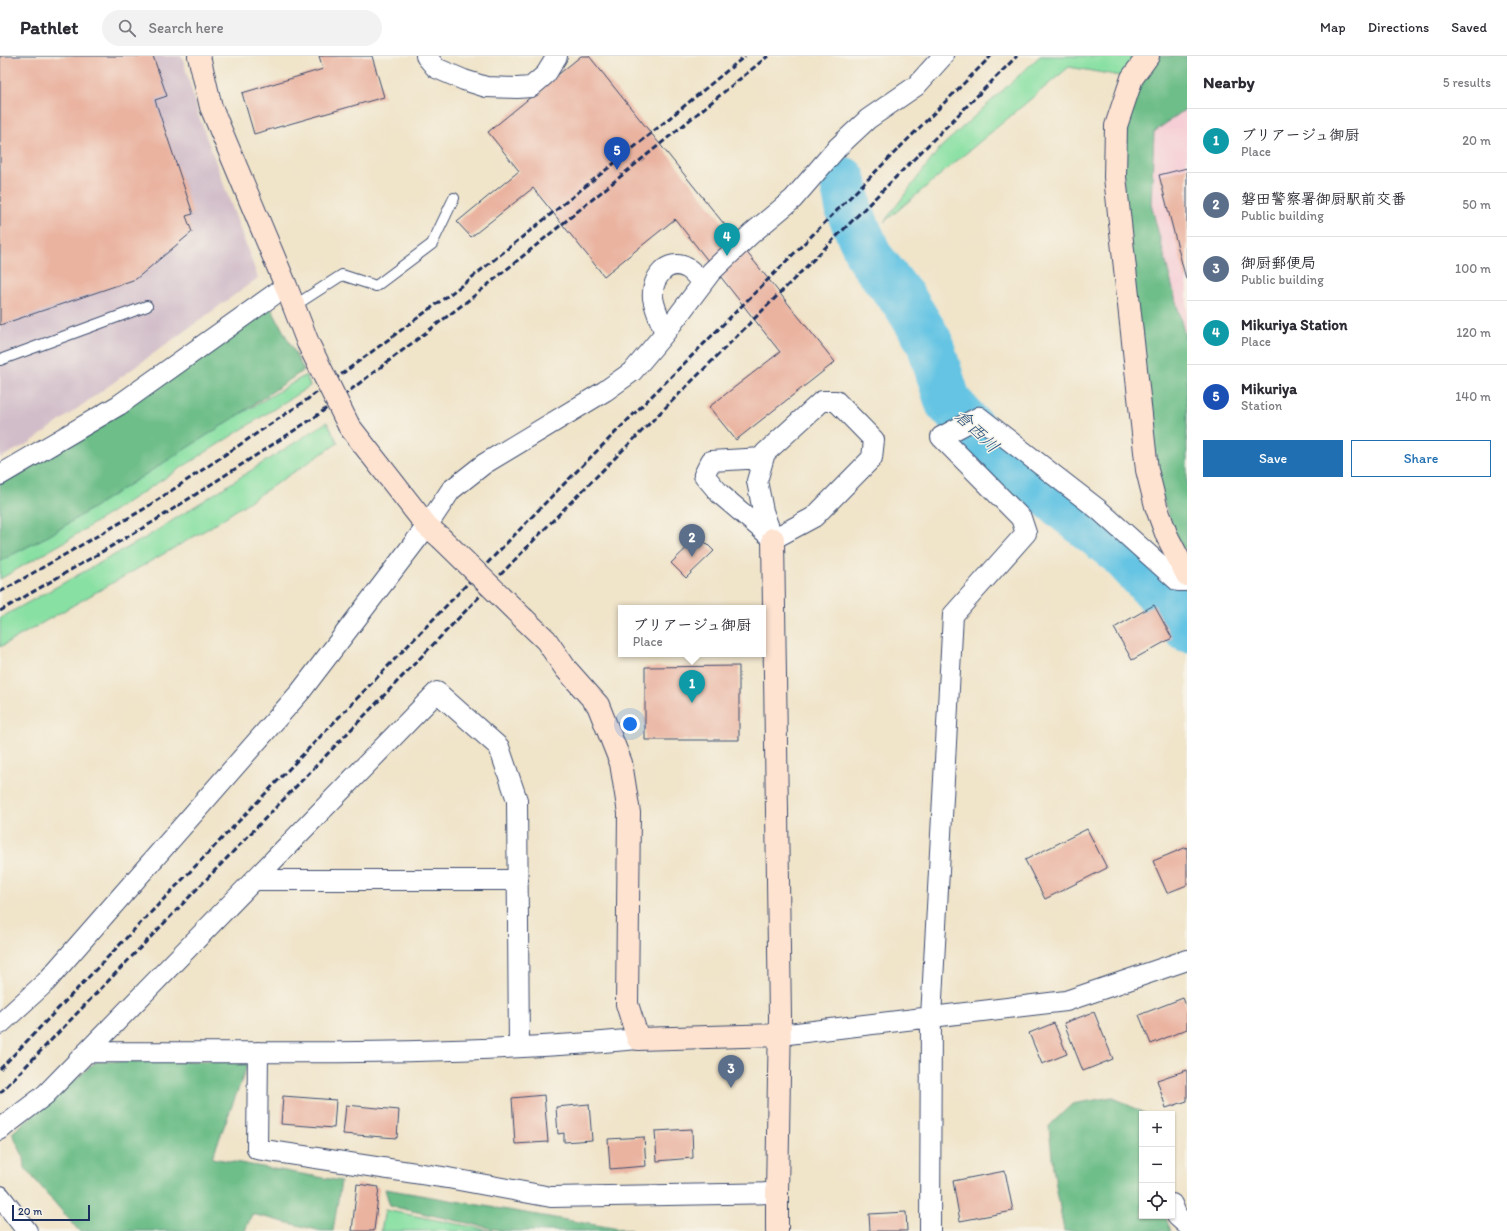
<!DOCTYPE html>
<meta charset="utf-8">
<style>
body{margin:0;font-family:Itim,"Klee One",sans-serif;background:#f2f2f3;color:#2b2b33}
.controls{position:absolute;right:12px;bottom:12px;display:grid;overflow:hidden;border-radius:0px;box-shadow:0 1px 3px #0004}
.controls button{width:36px;height:36px;display:grid;place-items:center;padding:0;border:0;border-bottom:1px solid #e1e1e2;background:#fff;color:#2b2b33;font:20px sans-serif}
.scale{position:absolute;left:12px;bottom:10px;width:78px;box-sizing:border-box;padding-left:4px;border:2px solid #1b2f5e;border-top:0;font-size:11px;line-height:14px;white-space:nowrap;color:#1b2f5e;-webkit-text-stroke:3px #f7f3e8;paint-order:stroke}
.you{position:absolute;left:630px;top:668px;width:14px;height:14px;margin:-10px;border:3px solid #fff;border-radius:50%;background:#1a73e8;box-shadow:0 0 0 6px #1a73e833}
.badge{display:grid;place-items:center;width:26px;height:26px;border-radius:50%;background:#1f6fb2;color:#fff;font-size:13px;font-weight:700}
.pin{position:absolute;translate:-50% -33px;filter:drop-shadow(0 1px 2px #0008)}
.pin::after{content:'';position:absolute;top:21px;width:14px;height:12px;background:inherit;clip-path:polygon(0 0,100% 0,50% 100%)}
.popup{position:absolute;left:618px;top:549px;width:148px;height:52px;box-sizing:border-box;display:grid;place-content:center;border-radius:0px;background:#fff;filter:drop-shadow(0 1px 3px #0005);font-size:13px;white-space:nowrap;color:#7c7c81}
.popup b{font-size:15px;color:#2b2b33}
.popup::after{content:'';position:absolute;left:50%;top:100%;margin-left:-8px;border:8px solid transparent;border-top-color:#fff}
.list{margin:0;padding:0;list-style:none}
h2{display:flex;justify-content:space-between;align-items:center;height:52px;margin:0;padding:0 16px;font-size:17px}
h2 small{font-size:13px;font-weight:400;color:#7c7c81}
.list li{display:grid;grid-template-columns:26px 1fr auto;gap:12px;align-items:center;box-sizing:border-box;height:64px;padding:0 16px;border-top:1px solid #e1e1e2}
.list b{display:block;font-size:15px;white-space:nowrap}
.list p{margin:0;font-size:13px;white-space:nowrap;color:#7c7c81}
.list em{font-size:13px;font-style:normal;color:#7c7c81}
.actions{display:flex;gap:8px;padding:12px 16px}
.actions a{flex:1;padding:9px 0;border:1px solid #1f6fb2;border-radius:0px;text-align:center;font-size:14px;color:#1f6fb2}
.actions .main{background:#1f6fb2;color:#fff}
.icon{flex:none;width:22px;height:22px;fill:none;stroke:currentColor;stroke-width:2;stroke-linecap:round;stroke-linejoin:round}
.map{position:relative;flex:none;width:1187px;height:1175px;overflow:hidden}
header{display:flex;align-items:center;gap:24px;box-sizing:border-box;height:56px;padding:0 20px;background:#fff;border-bottom:1px solid #e1e1e2}
header strong{font-size:19px}
nav{display:flex;gap:22px;margin-inline-start:auto;font-size:14px}
.search{width:280px;height:36px;background:#f2f2f3;display:flex;align-items:center;gap:10px;box-sizing:border-box;padding:0 14px;border-radius:22px;color:#7c7c81;font-size:15px}
main{display:flex}
aside{flex:1;background:#fff}
.map>svg:first-child{display:block}
.built{fill:#f6cfd6}
.industrial{fill:#d1bdc9}
.green{fill:#88e0a3;stroke:#528880}
.forest{fill:#6ebe89;stroke:#447674}
.lines{fill:none;stroke-linecap:round;stroke-linejoin:round}
.river{stroke:#65c4e3;stroke-width:47}
.building{fill:#eab3a0}
.lane-casing{stroke:#3b4a6e;stroke-width:12}
.street-casing{stroke:#3b4a6e;stroke-width:22}
.secondary-casing{stroke:#3b4a6e;stroke-width:24}
.lane{stroke:#fff;stroke-width:10}
.street{stroke:#fff;stroke-width:20}
.secondary{stroke:#fee3d1;stroke-width:22}
.rail{stroke:#1b2f5e;stroke-width:3;stroke-dasharray:6 3;stroke-linecap:butt}
.secondary-bridge-casing{stroke:#3b4a6e;stroke-width:24;stroke-linecap:butt}
.secondary-bridge{stroke:#fee3d1;stroke-width:22}
.labels{text-anchor:middle;stroke-width:3;stroke-linejoin:round;paint-order:stroke}
.water-label{font-size:18px;font-style:italic;fill:#2e547f;stroke:#f7f3e8}
</style>
<header>
<strong>Pathlet</strong>
<div class="search"><svg class="icon" aria-label="search" viewBox="0 0 24 24"><circle cx="10" cy="10" r="6"/><path d="M15 15l6 6"/></svg>Search here</div>
<nav><a>Map</a><a>Directions</a><a>Saved</a></nav>
</header>
<main>
<div class="map">
<svg width="1187" height="1175" viewBox="0 0 1187 1175">
<rect width="100%" height="100%" fill="#f7f3e8"/>
<filter id="ink" filterUnits="userSpaceOnUse"><feTurbulence type="fractalNoise" baseFrequency=".025" numOctaves="2"/><feDisplacementMap in="SourceGraphic" scale="8" xChannelSelector="R" yChannelSelector="G"/><feConvolveMatrix kernelMatrix="1 2 1 2 8 2 1 2 1" color-interpolation-filters="sRGB"/></filter>
<filter id="wash" filterUnits="userSpaceOnUse"><feTurbulence type="fractalNoise" baseFrequency=".012" numOctaves="4" result="noise"/><feDisplacementMap in="SourceGraphic" scale="16" xChannelSelector="R" yChannelSelector="G"/><feGaussianBlur stdDeviation="0.9" result="paint"/><feColorMatrix in="noise" values="0 0 0 0 0 0 0 0 0 0 0 0 0 0 0 0 0 1.4 0 .05"/><feComposite in="paint" operator="in"/></filter>
<g filter="url(#wash)">
<rect width="100%" height="100%" fill="#f0e4c9"/>
<path class="built" d="M1187,52v236l-36,-140 3,-72z"/>
<path class="industrial" d="M0,0h182l17,61 59,161 -227,164 -31,16z"/>
<path class="green" d="M1040,0h114l-22,22 -63,-11 -185,155 56,-74z
M306,319l4,11 -244,155 -66,38v-18l50,-26 184,-117z
M327,366l11,21 -129,85 -209,119v-29l145,-80z
M385,1154l108,21h-112z"/>
<path class="forest" d="M1149,0h38v52l-33,24 -3,72 36,140v212l-15,-29 -20,-64 -31,-230 7,-142z
M270,250l34,64 -70,48 -184,117 -50,26v-86z
M97,1005h152l-37,97 129,23 -8,50h-12l-69,-17 -7,17h-166l-54,-63 -1,-10 -12,-25z
M1112,1041l34,17h-4v102h23l6,15h-107l-11,-63 -4,-42 23,-22z
M385,1133l246,42h-128l-113,-25z"/>
<g class="lines">
<path class="river" d="M843,124l6,30 21,48 35,44 24,39 19,61 28,31 90,76 54,43 56,60 11,17"/>
</g>
<g id="blocks">
<path class="building" d="M0,0h153l14,40 -12,4 38,114 -7,2 6,16 -56,47 -136,46z
M319,0h53l12,41 -130,37 -12,-41 81,-24z
M581,0h8l246,306 -99,78 -27,-33 71,-55 -105,-133 -71,57 -71,-88 -62,49 -14,-15 62,-51 -31,-39z
M1187,112v111h-1l-27,-104z
M699,480l15,15 -28,27 -15,-15z
M1154,549l18,33 -40,22 -18,-32z
M739,610v74h-94v-73z
M1087,773l20,39 -62,31 -20,-39z
M1187,791v38l-20,8 -14,-32z
M1183,942l4,10v21l-36,15 -12,-29z
M1094,956l19,47 -30,12 -19,-48z
M1054,967l13,31 -25,10 -13,-31z
M1187,1014v31l-21,7 -9,-28z
M544,1039l4,47 -33,2 -3,-46z
M283,1040l53,4 -2,28 -53,-4z
M589,1048l3,36 -28,2v-9l-6,1 -2,-27z
M346,1049l53,5 -2,28 -54,-4z
M692,1073l1,29 -36,3 -2,-30z
M644,1081l2,29 -36,3 -2,-30z
M1005,1115l8,40 -53,10 -7,-40z
M357,1128l22,3 -5,44h-22z
M906,1156l1,19h-37l-1,-17z"/>
</g>
</g>
<g filter="url(#ink)">
<use href="#blocks" fill-opacity="0" stroke="#3b4a6e" stroke-width="1"/>
<g class="lines">
<g class="lane-casing">
<path id="lane" d="M294,250l48,-31 34,11 56,-42 22,-46
M0,304l147,-54"/>
</g>
<g class="street-casing">
<path id="street" d="M426,0l10,12 28,12 22,7 31,1 14,-1 15,-13 11,-18
M665,277c-4,-11 -10,-23 -12,-35 -2,-19 14,-41 34,-30 6,3 11,10 15,15
M822,345h14l38,39 -2,18 -58,59 -41,22 -10,-28 -6,-30 8,-28z
M763,402l-52,3 -7,14 16,19 53,45
M0,419l119,-70 167,-119
M255,824h263
M0,968l46,-42 255,-291 126,-165 24,-36 33,-26 121,-73 28,-20 32,-38 46,-61 40,-38 42,-35 45,-52 30,-28 48,-33 27,-30
M780,979l286,-34 121,-41
M88,996c183,0 367,4 550,-13
M258,996l-1,97 191,29 103,19 226,-4
M0,1074l7,-6 38,-29 392,-403 62,55 18,53 2,247
M0,1140l27,35
M1172,1148l5,12 10,9
M930,1175l1,-214 22,-402 73,-82 -5,-15 -80,-81 38,-20 120,93 79,71h9"/>
</g>
<g class="secondary-casing">
<path id="secondary" d="M199,0l12,51 75,179 22,57
M1148,0l-16,22 -16,48 -1,51 32,293 9,36 11,30 20,39
M349,370l78,100 14,12
M773,483l7,478 -3,176v38
M524,563l22,21 20,29 32,36 23,58 8,50 -2,191 11,35 142,-4"/>
</g>
<use href="#lane" class="lane"/>
<use href="#street" class="street"/>
<use href="#secondary" class="secondary"/>
<path class="rail" d="M0,536l144,-83 161,-108 160,-118 162,-130 118,-97
M0,555l153,-89 162,-105 159,-121 294,-240
M0,1013l551,-572 440,-441
M0,1037l563,-583 454,-454"/>
<g class="secondary-bridge-casing">
<path id="secondary-bridge" d="M308,287l41,83
M441,482l83,81"/>
</g>
<use href="#secondary-bridge" class="secondary-bridge"/>
</g>
</g>
<g class="labels">
<g class="water-label">
<text transform="translate(977 375) rotate(44)" y="6">倉西川</text>
</g>
</g>
</svg>
<div class="controls">
<button>+</button>
<button>−</button>
<button><svg class="icon" aria-label="locate" viewBox="0 0 24 24"><circle cx="12" cy="12" r="6"/><path d="M12 2v4M12 18v4M2 12h4M18 12h4"/></svg></button>
</div>
<div class="scale">20 m</div>
<div class="you"></div>
<div class="pin badge" style="left:692px;top:647px;background:#0f9aa8">1</div>
<div class="popup"><b>ブリアージュ御厨</b>Place</div>
<div class="pin badge" style="left:692px;top:501px;background:#5c6f8a">2</div>
<div class="pin badge" style="left:731px;top:1032px;background:#5c6f8a">3</div>
<div class="pin badge" style="left:727px;top:200px;background:#0f9aa8">4</div>
<div class="pin badge" style="left:617px;top:114px;background:#1a4fb4">5</div>
</div>
<aside>
<h2>Nearby<small>5 results</small></h2>
<ul class="list">
<li><span class="badge" style="background:#0f9aa8">1</span><div><b>ブリアージュ御厨</b><p>Place</p></div><em>20 m</em></li>
<li><span class="badge" style="background:#5c6f8a">2</span><div><b>磐田警察署御厨駅前交番</b><p>Public building</p></div><em>50 m</em></li>
<li><span class="badge" style="background:#5c6f8a">3</span><div><b>御厨郵便局</b><p>Public building</p></div><em>100 m</em></li>
<li><span class="badge" style="background:#0f9aa8">4</span><div><b>Mikuriya Station</b><p>Place</p></div><em>120 m</em></li>
<li><span class="badge" style="background:#1a4fb4">5</span><div><b>Mikuriya</b><p>Station</p></div><em>140 m</em></li>
</ul>
<div class="actions"><a class="main">Save</a><a>Share</a></div>
</aside>
</main>
